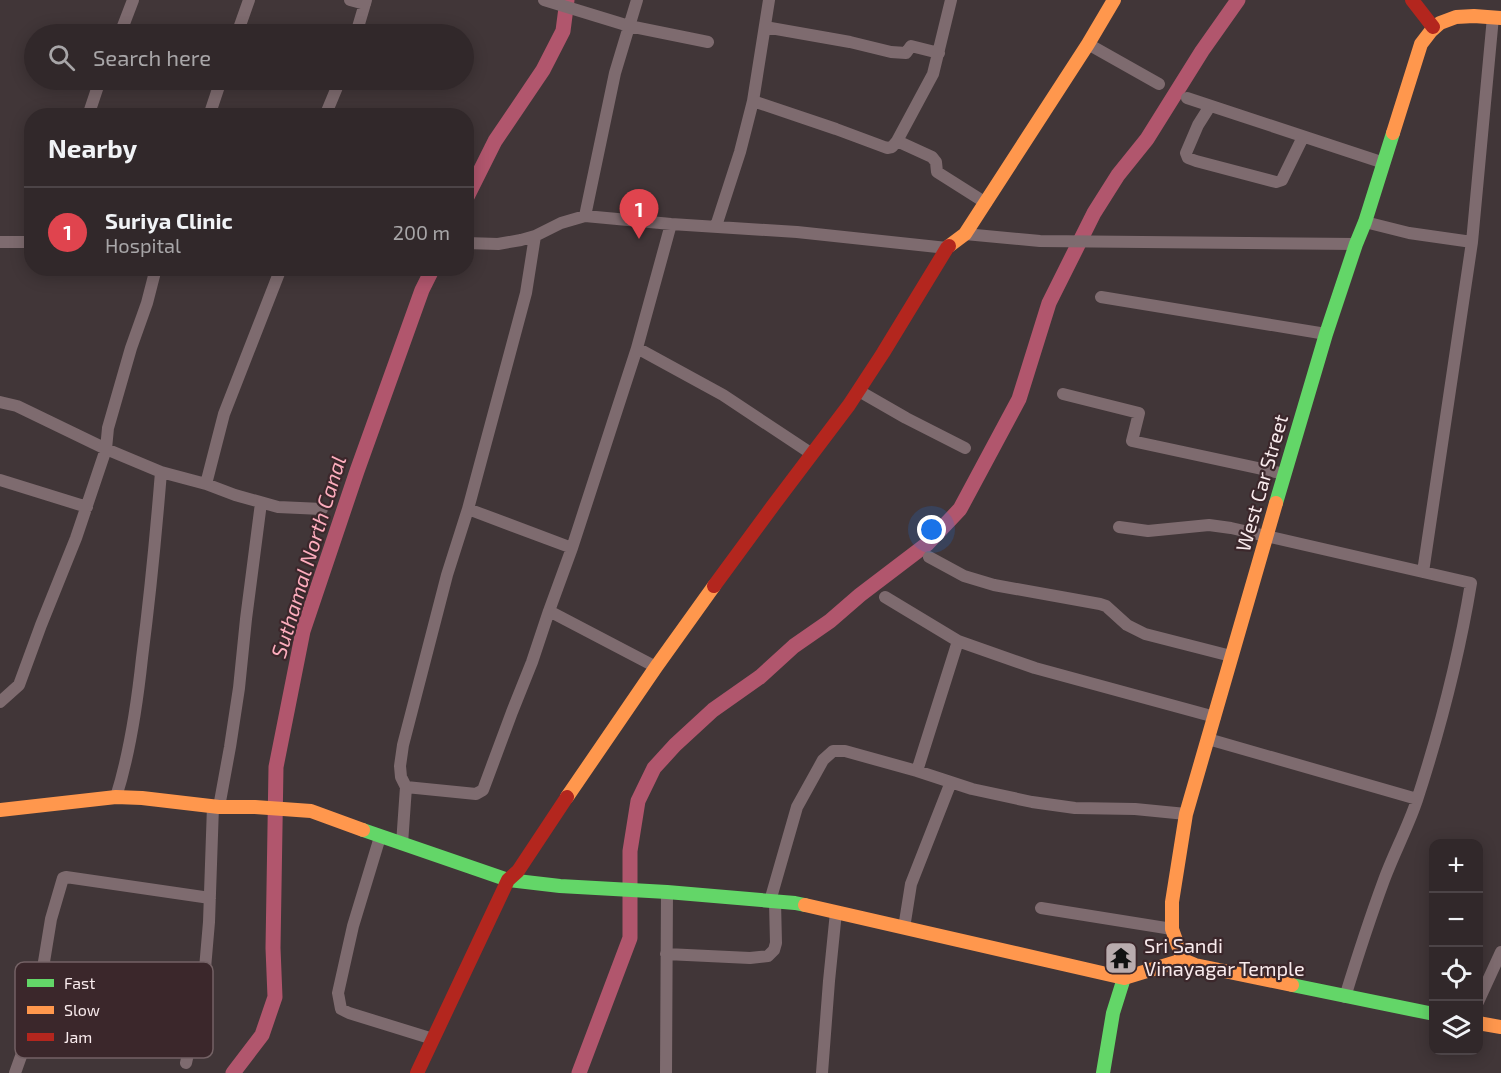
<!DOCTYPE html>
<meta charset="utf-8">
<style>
body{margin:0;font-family:"Exo 2",sans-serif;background:#393032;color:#f1f3f6}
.controls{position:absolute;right:18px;bottom:18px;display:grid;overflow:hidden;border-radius:12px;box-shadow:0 3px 15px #0003}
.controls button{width:54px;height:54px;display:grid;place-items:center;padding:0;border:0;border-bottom:2px solid #4c4447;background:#31282a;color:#f1f3f6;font:30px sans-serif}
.you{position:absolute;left:932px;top:530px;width:21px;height:21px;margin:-15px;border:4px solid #fff;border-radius:50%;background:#1a73e8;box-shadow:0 0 0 9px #1a73e833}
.badge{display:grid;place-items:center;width:39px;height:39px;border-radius:50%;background:#b9acae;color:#fff;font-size:20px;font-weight:700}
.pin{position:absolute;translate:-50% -50px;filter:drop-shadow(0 2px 3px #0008)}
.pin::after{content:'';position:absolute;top:32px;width:21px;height:18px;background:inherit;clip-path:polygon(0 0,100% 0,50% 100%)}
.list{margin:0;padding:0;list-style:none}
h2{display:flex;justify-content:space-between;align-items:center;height:78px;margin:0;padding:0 24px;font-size:26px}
h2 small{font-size:20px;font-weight:400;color:#a8a6a8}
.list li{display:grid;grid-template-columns:39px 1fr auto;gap:18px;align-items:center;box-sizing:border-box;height:90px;padding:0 24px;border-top:2px solid #4c4447}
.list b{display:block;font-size:22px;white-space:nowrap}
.list p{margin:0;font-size:20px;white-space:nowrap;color:#a8a6a8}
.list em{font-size:20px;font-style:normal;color:#a8a6a8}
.icon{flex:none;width:33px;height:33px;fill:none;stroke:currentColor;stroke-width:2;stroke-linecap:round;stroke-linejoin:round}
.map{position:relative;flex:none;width:1501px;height:1073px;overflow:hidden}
.search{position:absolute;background:#31282a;box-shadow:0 3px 15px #0003;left:24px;top:24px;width:450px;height:66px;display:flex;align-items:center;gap:15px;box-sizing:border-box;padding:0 21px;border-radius:33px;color:#a8a6a8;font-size:22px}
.panel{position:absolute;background:#31282a;box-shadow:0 3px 15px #0003;left:24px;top:108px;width:450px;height:168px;border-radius:24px}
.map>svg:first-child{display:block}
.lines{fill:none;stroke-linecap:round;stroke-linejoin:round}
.canal{stroke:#b1566d;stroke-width:15}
.street{stroke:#7e6b6f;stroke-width:12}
.fast{stroke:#63d668;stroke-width:14}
.slow{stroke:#ff974d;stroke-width:14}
.jam{stroke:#b3261e;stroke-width:14}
.labels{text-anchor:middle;stroke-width:4.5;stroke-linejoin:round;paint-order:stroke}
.street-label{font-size:20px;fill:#f9ebed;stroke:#3b272b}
.poi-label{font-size:20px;fill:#f9ebed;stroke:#3b272b;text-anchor:start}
.water-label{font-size:21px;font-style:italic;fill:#fdadbd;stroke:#3b272b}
.key{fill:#3b272b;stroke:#746265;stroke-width:1.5}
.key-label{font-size:16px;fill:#f9ebed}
</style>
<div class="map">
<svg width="1501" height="1073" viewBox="0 0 1501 1073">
<rect width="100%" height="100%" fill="#413638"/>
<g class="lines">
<path class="canal" d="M466,199l29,-58 48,-71 20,-39 4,-31
M233,1073l29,-38 13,-38 -2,-49 3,-181 27,-136 54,-160 65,-181 11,-22
M579,1073l51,-135v-87l8,-50 16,-33 21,-23 38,-35 47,-33 34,-31 36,-25 30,-26 67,-51 33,-35 59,-110 30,-96 45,-90 24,-38 29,-36 55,-88 36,-51"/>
<path class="street" d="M350,0l15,4
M544,0l85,26 79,16
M765,27l85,15 41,10 15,1 5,-7 28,7
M120,34l13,-34
M237,34l12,-34
M356,34l10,-34
M1088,44l71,40
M1187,98l197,65
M753,101l83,28 51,19 5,-1 5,-6 36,-67 18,-74
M1210,106l-12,19 -12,28 2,5 8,3 80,21 6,-2 21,-43
M88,116l12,-36
M209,116l12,-36
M325,116l15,-36
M897,141l35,16 4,5 1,10 49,31
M585,216l30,-143 22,-73
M1365,222l44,11 63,9 -49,330
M716,226l24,-74 13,-51 16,-101
M965,234l75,7 316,3
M0,242h32
M1472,242l21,-225
M466,243l32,1 23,-4 14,-4 26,-13 24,-7 86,8 126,8 150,16
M1101,297l225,37
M637,348l86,47 89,59
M859,391l47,27 59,30
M1063,394l76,19 -7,28 153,33
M0,402l17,4 89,43 55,23 45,12 29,11 43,12 44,2
M0,480l87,27
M206,484l18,-70 57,-146
M468,509l104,39
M1119,527l29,4 61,-6 22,3 240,55c-12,73 -31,146 -54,217 -9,27 -23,53 -33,80 -14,38 -27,78 -39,117
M929,557l35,19 30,9 106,19 6,2 21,19 18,9 86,22
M885,597l73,44 77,27 180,49
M549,611l107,56
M0,702l19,-17 22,-60 35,-87 30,-89 2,-21 23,-80 16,-45 9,-35
M1208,739l209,60
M917,771l41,-130
M406,787l70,7 7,-4 29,-78 20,-50 17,-51 23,-63 65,-200 34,-124
M116,797c14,-44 21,-92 26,-139 8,-62 14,-124 19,-186
M219,807l11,-60 9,-59 7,-69 15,-116
M380,837l-27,89 -15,67 3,16 8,4 84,26
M402,844l4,-57 -5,-10 -1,-11 3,-21 44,-170 21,-66 58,-216 9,-57
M770,901l27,-94 26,-47 10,-9h12l72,20 55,18 60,13 43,6 60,1 51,5
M1041,908l131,21
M904,928l7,-44 40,-102
M666,954l84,4 18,-2 6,-6 2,-7 -1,-41
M1478,1002l23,-50
M186,1063l18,-83 5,-58 4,-116
M15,1073l25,-70 2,-29 9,-55 12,-41 3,-1 144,21
M666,1073l1,-181
M822,1073l7,-92 7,-69"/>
<path class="fast" d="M1276,503l50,-169 30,-90 9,-22 28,-89
M363,830l145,50 52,6 107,6 128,11 10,2
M1292,985l142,29
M1103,1073l10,-60 11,-35"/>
<path class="slow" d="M1393,133l28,-89 10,-13 9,-8 16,-6 18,-1 27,2
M949,246l16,-12 123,-190 26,-44
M567,797l89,-130 58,-81
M0,810l116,-13 26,1 77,9h36l56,4 52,19
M805,905l319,73 59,-18 12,5 97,20
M1183,960l-11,-31v-27l14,-88 90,-311
M1478,1023l23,4"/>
<path class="jam" d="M1412,0l21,27
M714,586l58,-79 77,-102 34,-52 64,-105 2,-2
M417,1073l91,-193 10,-9 49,-74"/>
</g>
<defs>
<g id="temple-square" transform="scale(1.725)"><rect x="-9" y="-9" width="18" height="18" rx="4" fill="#b9acae" stroke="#3b272b"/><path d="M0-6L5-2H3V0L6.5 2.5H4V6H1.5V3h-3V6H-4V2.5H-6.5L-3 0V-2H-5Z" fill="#111"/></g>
</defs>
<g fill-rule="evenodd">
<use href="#temple-square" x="1121" y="958"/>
</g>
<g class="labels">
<g class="street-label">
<text transform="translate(1262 483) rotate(-74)" y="7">West Car Street</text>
</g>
<g class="poi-label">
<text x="1144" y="953">Sri Sandi<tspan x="1144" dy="23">Vinayagar Temple</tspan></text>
</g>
<g class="water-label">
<text transform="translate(309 557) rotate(-73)" y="7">Suthamal North Canal</text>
</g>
</g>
<rect x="15" y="962" width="198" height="96" rx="9" class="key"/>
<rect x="27" y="979" width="27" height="8" fill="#63d668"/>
<rect x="27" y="1006" width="27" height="8" fill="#ff974d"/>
<rect x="27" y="1033" width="27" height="8" fill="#b3261e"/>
<g class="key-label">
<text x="64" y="989">Fast</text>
<text x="64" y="1016">Slow</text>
<text x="64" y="1043">Jam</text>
</g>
</svg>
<div class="controls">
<button>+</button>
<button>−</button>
<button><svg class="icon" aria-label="locate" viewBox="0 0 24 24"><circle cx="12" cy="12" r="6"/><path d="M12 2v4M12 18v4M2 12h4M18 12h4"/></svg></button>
<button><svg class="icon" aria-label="layers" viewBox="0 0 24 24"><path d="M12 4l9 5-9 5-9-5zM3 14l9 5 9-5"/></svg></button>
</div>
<div class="you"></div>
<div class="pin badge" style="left:639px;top:239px;background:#e0444e">1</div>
<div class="search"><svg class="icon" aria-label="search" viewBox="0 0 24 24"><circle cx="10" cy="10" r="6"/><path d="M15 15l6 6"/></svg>Search here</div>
<section class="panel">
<h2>Nearby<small></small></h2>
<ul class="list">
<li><span class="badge" style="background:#e0444e">1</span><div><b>Suriya Clinic</b><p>Hospital</p></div><em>200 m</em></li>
</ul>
</section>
</div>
